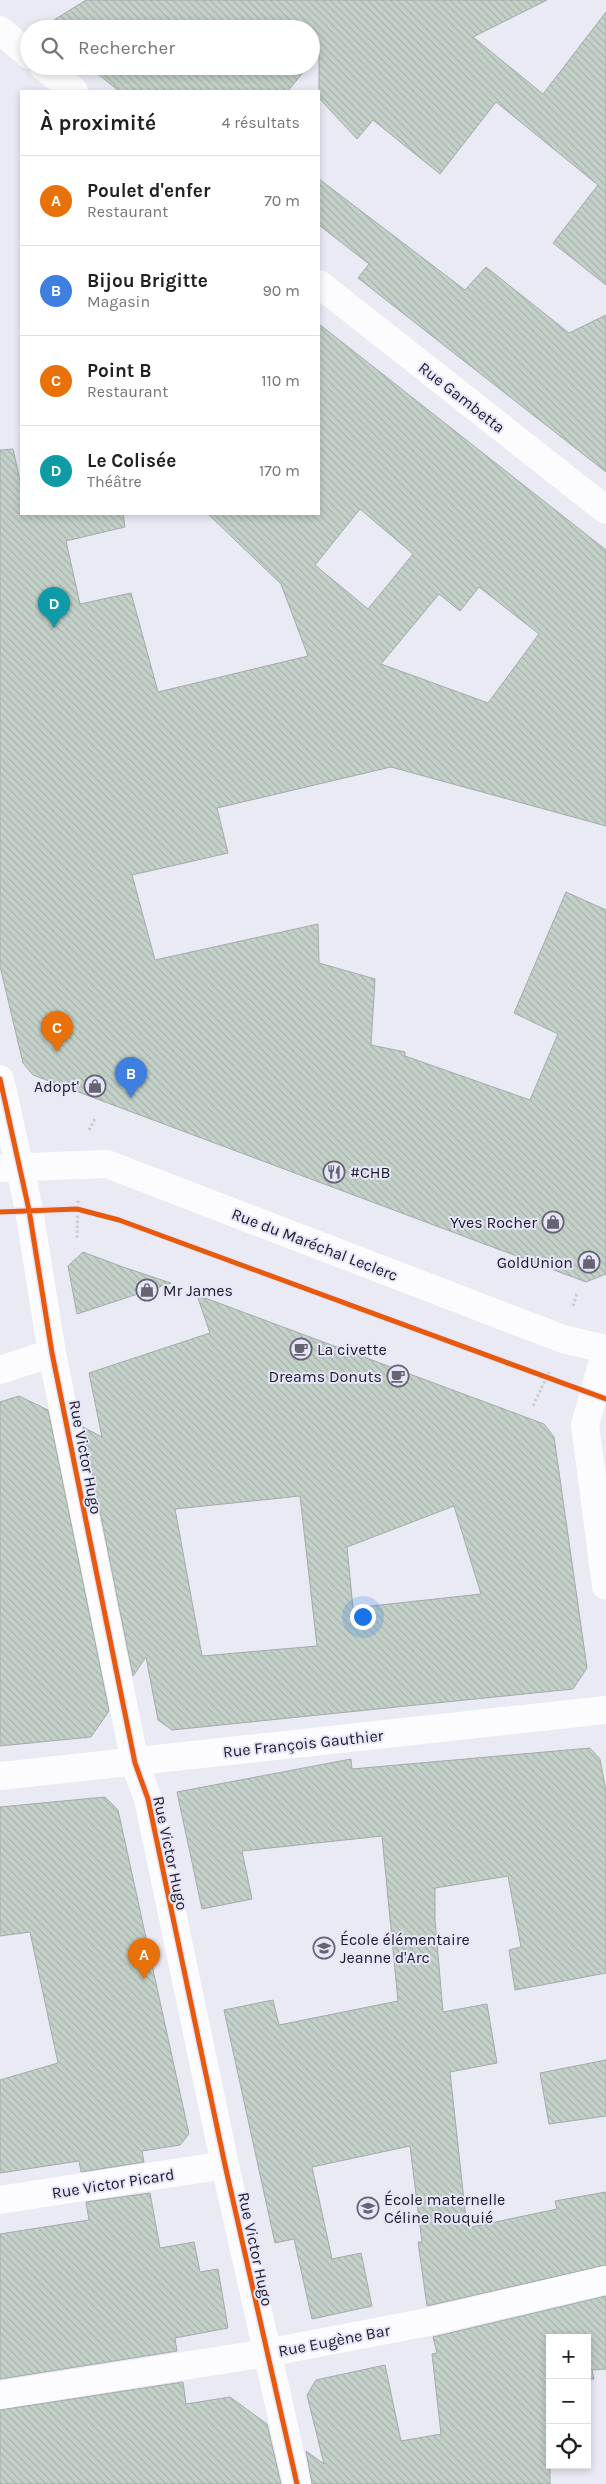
<!DOCTYPE html>
<html lang="fr">
<meta charset="utf-8">
<style>
body{margin:0;font-family:Karla,sans-serif;background:#f2f2f2;color:#202124}
.controls{position:absolute;right:15px;bottom:15px;display:grid;overflow:hidden;border-radius:0px;box-shadow:0 2px 8px #0003}
.controls button{width:45px;height:45px;display:grid;place-items:center;padding:0;border:0;border-bottom:1px solid #e0e0e0;background:#fff;color:#202124;font:25px sans-serif}
.you{position:absolute;left:362px;top:1616px;width:18px;height:18px;margin:-12px;border:4px solid #fff;border-radius:50%;background:#1a73e8;box-shadow:0 0 0 8px #1a73e833}
.badge{display:grid;place-items:center;width:32px;height:32px;border-radius:50%;background:#656470;color:#fff;font-size:16px;font-weight:700}
.pin{position:absolute;translate:-50% -41px;filter:drop-shadow(0 1px 2px #0008)}
.pin::after{content:'';position:absolute;top:26px;width:18px;height:15px;background:inherit;clip-path:polygon(0 0,100% 0,50% 100%)}
.list{margin:0;padding:0;list-style:none}
h2{display:flex;justify-content:space-between;align-items:center;height:65px;margin:0;padding:0 20px;font-size:21px}
h2 small{font-size:16px;font-weight:400;color:#757577}
.list li{display:grid;grid-template-columns:32px 1fr auto;gap:15px;align-items:center;box-sizing:border-box;height:90px;padding:0 20px;border-top:1px solid #e0e0e0}
.list b{display:block;font-size:19px;white-space:nowrap}
.list p{margin:0;font-size:16px;white-space:nowrap;color:#757577}
.list em{font-size:16px;font-style:normal;color:#757577}
.icon{flex:none;width:28px;height:28px;fill:none;stroke:currentColor;stroke-width:2;stroke-linecap:round;stroke-linejoin:round}
.map{position:relative;flex:none;width:606px;height:2484px;overflow:hidden}
.search{position:absolute;background:#fff;box-shadow:0 2px 8px #0003;left:20px;top:20px;width:300px;height:55px;display:flex;align-items:center;gap:12px;box-sizing:border-box;padding:0 18px;border-radius:28px;color:#757577;font-size:19px}
.panel{position:absolute;background:#fff;box-shadow:0 2px 8px #0003;left:20px;top:90px;width:300px;height:425px;border-radius:0px}
.map>svg:first-child{display:block}
.building{fill:url(#building-back-hatch);stroke:#a5aaaa;fill-rule:evenodd}
.lines{fill:none;stroke-linecap:round;stroke-linejoin:round}
.path{stroke:#cbcbcf;stroke-width:3;stroke-dasharray:2.5 2.5;stroke-linecap:butt}
.street{stroke:#fcfcfe;stroke-width:28}
.secondary{stroke:#fcfcfe;stroke-width:28}
.cycleway-casing{stroke:#e6e5fa;stroke-width:8}
.cycleway{stroke:#e8590c;stroke-width:5}
.labels{text-anchor:middle;stroke-width:4;stroke-linejoin:round;paint-order:stroke}
.street-label{font-size:16px;fill:#1d1c29;stroke:#e6e5fa}
.poi-label{font-size:16px;fill:#1d1c29;stroke:#e6e5fa;text-anchor:start}
</style>
<div class="map">
<svg width="606" height="2484" viewBox="0 0 606 2484">
<defs>
<pattern id="building-back-hatch" width="6" height="6" patternUnits="userSpaceOnUse" patternTransform="scale(1.25)"><rect width="6" height="6" fill="#c3d1c8"/><path d="M-1 5l2 2M0 0l6 6M5-1l2 2" fill="none" stroke="#a7b3ac"/></pattern>
</defs>
<rect width="100%" height="100%" fill="#eaeaf5"/>
<path class="building" d="M86,0h461l-74,37 70,57 63,-82v273l-53,-42 45,-58 -102,-83 -56,72 -67,-54 -16,19 -38,-41v-45l-8,10v-34h-258l1,-9z
M88,66h220l-20,25h-169z
M319,179l146,111 21,-23 83,66 37,-18v157l-248,-194 11,-14 -50,-39z
M319,324l287,226v276l-215,-59 -174,41 11,45 -96,22 23,85 163,-36 1,39 56,16 -4,66 34,7v4l125,44 28,-66 -44,-21 52,-121 40,18v364l-20,8 -553,-207 -10,-12 -23,-97v-516l13,-1 8,36v29h102l2,13 -59,14 14,63 51,-11 27,99 150,-36 -27,-72 -73,-70h111zM360,509l53,45 -45,55 -53,-44zM479,587l60,47 -51,69 -107,-39 58,-70 21,17z
M83,1252l40,15 48,16 -94,31 -9,-48z
M197,1295l347,129 10,13 33,231 -14,21 -401,41 -14,-10 -12,-63 -13,19 -50,-249 19,10 -13,-64 121,-40zM300,1496l17,150 -115,10 -27,-147zM454,1506l27,88 -128,14 -6,-61z
M19,1396l29,14 61,301 -18,26 -91,9v-344z
M590,1748l10,11 6,32v182l-91,17 -6,-40 12,-3 -13,-71 -73,12v32l8,92 44,-8 10,59 -47,9 17,156 90,-19 -2,-8 51,-9v73l-179,41 -9,-64h4l-12,-96 -98,21 20,92 29,-6 11,53 -60,13 -18,-80 -19,4 -51,-233 49,-10 6,25 119,-24 -16,-165 -140,15 10,48 -50,10 -25,-117 174,-33 1,10z
M105,1797l13,13 71,324 -9,11 -38,6 2,11 -63,10 -2,-11 -79,12v-93l58,-17 -28,-131 -30,4v-129z
M606,2060v56l-57,8 -9,-51z
M150,2193l10,55 34,-6 6,30 18,-3 10,59 -53,10 2,13 -177,28v-145l89,-14 -3,-18z
M606,2296v73l-14,1 2,9 -7,1v-42h-37v146h-238l-6,-33 18,13 -17,-69 9,-15 69,-15 16,76 40,-7 -9,-80 5,-1 -4,-16z
M183,2382l3,22 44,-7 37,27 14,60h-281v-74z"/>
<g class="lines">
<path class="path" d="M89,1130l7,-13
M77,1238l1,-39
M573,1306l4,-13
M533,1406l17,-36"/>
<path class="street" d="M0,30l29,25
M43,66l31,25
M319,284l287,226
M0,1079l29,131 23,143 83,410 13,36 77,366 72,319
M0,1370l52,-17
M0,1776l606,-66
M0,2200l225,-35
M0,2395l266,-42 157,-30 183,-43"/>
<path class="secondary" d="M0,1168l107,-4 456,175 43,10
M606,1350l-21,75 21,161"/>
<g class="cycleway-casing">
<path id="cycleway" d="M0,1079l29,131 23,143 83,410 13,36 77,366 72,319
M0,1212l77,-3 42,11 487,179"/>
</g>
<use href="#cycleway" class="cycleway"/>
</g>
<defs>
<g id="shop-ring" transform="scale(1.125)"><circle r="9.5" fill="#e6e5fa" stroke="#656470" stroke-width="1.5"/><path d="M-5-2.5h2.3a2.7 3.5 0 0 1 5.4 0H5L5.5 6h-11ZM-1.5-2.5h3a1.5 2.3 0 0 0-3 0Z" fill="#656470"/></g>
<g id="restaurant-ring" transform="scale(1.125)"><circle r="9.5" fill="#e6e5fa" stroke="#656470" stroke-width="1.5"/><path d="M-5-6h1v4h1v-4h1v4h1v-4h1v5L-1.5 .5V6h-2V.5L-5-1ZM5-6V6H3V1.5H1.5Q1.5-4 5-6Z" fill="#656470"/></g>
<g id="cafe-ring" transform="scale(1.125)"><circle r="9.5" fill="#e6e5fa" stroke="#656470" stroke-width="1.5"/><path d="M-5.5-4.5H6V0H3Q3 3.5 0 3.5H-2.5Q-5.5 3.5-5.5 0ZM3-3.2v2h1.7v-2ZM-6 4.5H4V6H-6Z" fill="#656470"/></g>
<g id="school-ring" transform="scale(1.125)"><circle r="9.5" fill="#e6e5fa" stroke="#656470" stroke-width="1.5"/><path d="M0-5L7-2L0 1L-7-2ZM-4 1L0 2.5L4 1V4Q0 6-4 4Z" fill="#656470"/></g>
</defs>
<g fill-rule="evenodd">
<use href="#shop-ring" x="95" y="1086"/>
<use href="#restaurant-ring" x="334" y="1172"/>
<use href="#shop-ring" x="553" y="1222"/>
<use href="#shop-ring" x="589" y="1262"/>
<use href="#shop-ring" x="147" y="1290"/>
<use href="#cafe-ring" x="301" y="1349"/>
<use href="#cafe-ring" x="398" y="1376"/>
<use href="#school-ring" x="324" y="1948"/>
<use href="#school-ring" x="368" y="2208"/>
</g>
<g class="labels">
<g class="street-label">
<text transform="translate(462 397) rotate(38)" y="6">Rue Gambetta</text>
<text transform="translate(315 1244) rotate(21)" y="6">Rue du Maréchal Leclerc</text>
<text transform="translate(86 1457) rotate(79)" y="6">Rue Victor Hugo</text>
<text transform="translate(303 1743) rotate(-6)" y="6">Rue François Gauthier</text>
<text transform="translate(171 1853) rotate(78)" y="6">Rue Victor Hugo</text>
<text transform="translate(113 2183) rotate(-9)" y="6">Rue Victor Picard</text>
<text transform="translate(256 2249) rotate(78)" y="6">Rue Victor Hugo</text>
<text transform="translate(334 2340) rotate(-11)" y="6">Rue Eugène Bar</text>
</g>
<g class="poi-label">
<text x="79" y="1092" text-anchor="end">Adopt'</text>
<text x="350" y="1178">#CHB</text>
<text x="537" y="1228" text-anchor="end">Yves Rocher</text>
<text x="573" y="1268" text-anchor="end">GoldUnion</text>
<text x="163" y="1296">Mr James</text>
<text x="317" y="1355">La civette</text>
<text x="382" y="1382" text-anchor="end">Dreams Donuts</text>
<text x="340" y="1945">École élémentaire<tspan x="340" dy="18">Jeanne d'Arc</tspan></text>
<text x="384" y="2205">École maternelle<tspan x="384" dy="18">Céline Rouquié</tspan></text>
</g>
</g>
</svg>
<div class="controls">
<button>+</button>
<button>−</button>
<button><svg class="icon" aria-label="locate" viewBox="0 0 24 24"><circle cx="12" cy="12" r="6"/><path d="M12 2v4M12 18v4M2 12h4M18 12h4"/></svg></button>
</div>
<div class="you"></div>
<div class="pin badge" style="left:144px;top:1979px;background:#e8710a">A</div>
<div class="pin badge" style="left:131px;top:1098px;background:#3f7fe0">B</div>
<div class="pin badge" style="left:57px;top:1052px;background:#e8710a">C</div>
<div class="pin badge" style="left:54px;top:628px;background:#0f9aa8">D</div>
<div class="search"><svg class="icon" aria-label="search" viewBox="0 0 24 24"><circle cx="10" cy="10" r="6"/><path d="M15 15l6 6"/></svg>Rechercher</div>
<section class="panel">
<h2>À proximité<small>4 résultats</small></h2>
<ul class="list">
<li><span class="badge" style="background:#e8710a">A</span><div><b>Poulet d'enfer</b><p>Restaurant</p></div><em>70 m</em></li>
<li><span class="badge" style="background:#3f7fe0">B</span><div><b>Bijou Brigitte</b><p>Magasin</p></div><em>90 m</em></li>
<li><span class="badge" style="background:#e8710a">C</span><div><b>Point B</b><p>Restaurant</p></div><em>110 m</em></li>
<li><span class="badge" style="background:#0f9aa8">D</span><div><b>Le Colisée</b><p>Théâtre</p></div><em>170 m</em></li>
</ul>
</section>
</div>
